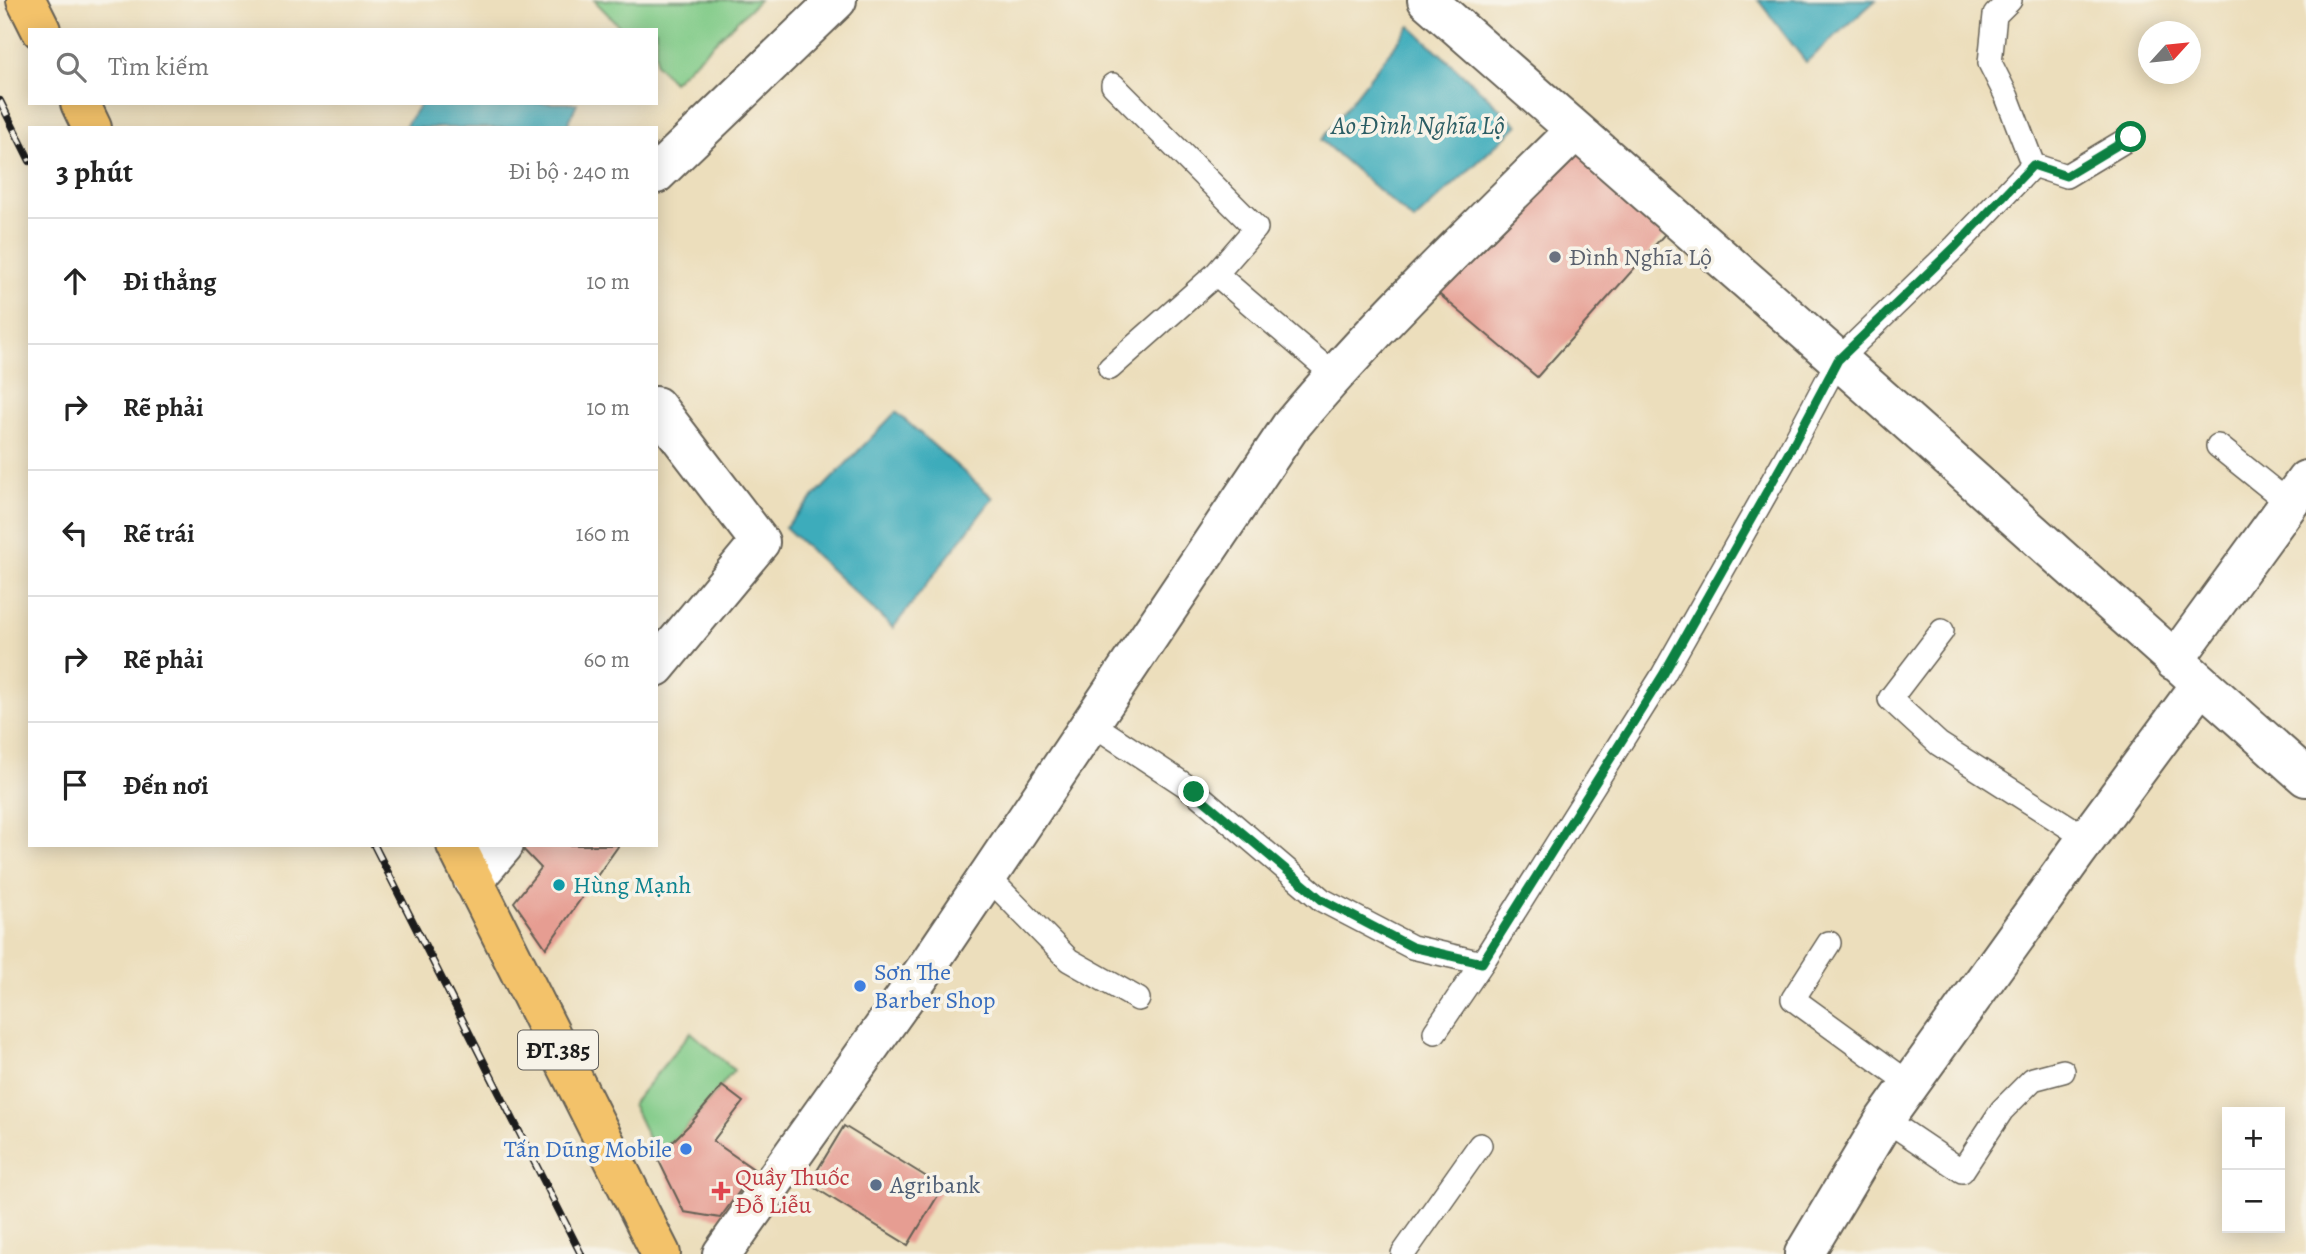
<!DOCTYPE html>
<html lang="vi">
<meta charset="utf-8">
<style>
body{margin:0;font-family:Alegreya,serif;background:#f6f6f6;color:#222}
.controls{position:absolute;right:21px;bottom:21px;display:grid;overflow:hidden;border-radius:0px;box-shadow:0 4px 18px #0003}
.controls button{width:63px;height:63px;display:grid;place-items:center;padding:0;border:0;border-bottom:2px solid #e0e0e0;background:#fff;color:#222;font:35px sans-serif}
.compass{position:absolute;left:2138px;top:21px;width:63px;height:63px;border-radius:50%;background:#fff;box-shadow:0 4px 18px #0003;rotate:63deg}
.stop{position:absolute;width:21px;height:21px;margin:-16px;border:5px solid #0b8043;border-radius:50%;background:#fff}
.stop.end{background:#0b8043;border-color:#fff;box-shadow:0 2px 7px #0008}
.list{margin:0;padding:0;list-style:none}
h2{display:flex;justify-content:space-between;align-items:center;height:91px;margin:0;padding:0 28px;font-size:30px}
h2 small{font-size:23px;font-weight:400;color:#767676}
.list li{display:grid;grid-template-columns:46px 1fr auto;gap:21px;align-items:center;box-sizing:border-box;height:126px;padding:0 28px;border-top:2px solid #e0e0e0}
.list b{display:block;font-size:26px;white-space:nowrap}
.list em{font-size:23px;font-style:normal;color:#767676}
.icon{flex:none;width:38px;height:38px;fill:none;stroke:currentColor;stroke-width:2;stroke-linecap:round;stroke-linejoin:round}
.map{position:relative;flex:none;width:2306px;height:1254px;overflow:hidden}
.search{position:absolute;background:#fff;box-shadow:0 4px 18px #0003;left:28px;top:28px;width:630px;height:77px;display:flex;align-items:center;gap:18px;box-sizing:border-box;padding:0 24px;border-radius:0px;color:#767676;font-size:26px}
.panel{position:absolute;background:#fff;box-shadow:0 4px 18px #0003;left:28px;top:126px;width:630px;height:721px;border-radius:0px}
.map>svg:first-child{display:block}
.green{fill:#81cb88;stroke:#4e7452;stroke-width:2}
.water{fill:#3dacbb;stroke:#2c646c;stroke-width:2}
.building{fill:#e69d92}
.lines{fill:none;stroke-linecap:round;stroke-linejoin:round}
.service-casing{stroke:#656054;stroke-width:26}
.minor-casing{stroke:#656054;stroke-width:42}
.primary-casing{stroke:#656054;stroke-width:42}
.service{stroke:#fff;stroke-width:23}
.minor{stroke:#fff;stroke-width:38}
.primary{stroke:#f3c26a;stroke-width:38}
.rail-casing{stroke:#1c1c1c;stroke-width:8}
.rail{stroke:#f7f3e8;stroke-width:5;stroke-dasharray:16;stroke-linecap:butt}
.route{stroke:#0b8043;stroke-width:9}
.worship-dot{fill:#6b7280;stroke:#f7f3e8;stroke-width:2.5}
.culture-dot{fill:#0f9aa8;stroke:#f7f3e8;stroke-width:2.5}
.shop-dot{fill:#3f7fe0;stroke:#f7f3e8;stroke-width:2.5}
.service-dot{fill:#5c6f8a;stroke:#f7f3e8;stroke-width:2.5}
.health-dot{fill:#e0444e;stroke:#f7f3e8;stroke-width:2.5}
.labels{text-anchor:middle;stroke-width:7;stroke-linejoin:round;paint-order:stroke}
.shield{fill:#f7f3e8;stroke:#5e5c59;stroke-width:2}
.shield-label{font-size:23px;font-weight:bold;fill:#1c1c1c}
.worship-label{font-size:24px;fill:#5b616d;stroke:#f7f3e8;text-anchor:start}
.culture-label{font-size:24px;fill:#0d838f;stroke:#f7f3e8;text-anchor:start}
.shop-label{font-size:24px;fill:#366cbe;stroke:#f7f3e8;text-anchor:start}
.health-label{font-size:24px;fill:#be3a42;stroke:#f7f3e8;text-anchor:start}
.service-label{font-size:24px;fill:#4e5e75;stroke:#f7f3e8;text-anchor:start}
.water-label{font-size:26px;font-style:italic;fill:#2b5d64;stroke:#f7f3e8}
</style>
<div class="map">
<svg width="2306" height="1254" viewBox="0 0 2306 1254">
<rect width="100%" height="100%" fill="#f7f3e8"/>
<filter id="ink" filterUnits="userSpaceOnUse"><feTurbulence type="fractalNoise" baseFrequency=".0143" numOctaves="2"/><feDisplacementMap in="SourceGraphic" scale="14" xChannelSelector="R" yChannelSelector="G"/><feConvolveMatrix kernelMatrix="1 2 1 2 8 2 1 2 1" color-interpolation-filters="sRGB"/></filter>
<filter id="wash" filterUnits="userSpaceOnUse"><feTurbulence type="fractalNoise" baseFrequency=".00686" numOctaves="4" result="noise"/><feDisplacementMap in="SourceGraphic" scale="28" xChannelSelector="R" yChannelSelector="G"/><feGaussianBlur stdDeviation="1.57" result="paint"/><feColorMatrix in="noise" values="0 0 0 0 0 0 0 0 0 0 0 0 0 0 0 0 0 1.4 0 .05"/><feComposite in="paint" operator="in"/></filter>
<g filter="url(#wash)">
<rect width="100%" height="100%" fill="#ecdebc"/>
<path class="green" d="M594,0h165l-86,82 -17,-18v-34h-33z
M691,1032l43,38 -44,54 -33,33 -25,-53z"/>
<path class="water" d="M1758,0h118l-70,62z
M1410,26l108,99 -104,96 -93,-81z
M421,103h156l-11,25h-162z
M896,412l97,86 -100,130 -108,-101z"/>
<g id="blocks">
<path class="building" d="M1576,149l97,76 -136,152 -104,-88z
M519,845h100l-73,103 -32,-46 27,-34z
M722,1086l21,16 -30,39 42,29 -35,48 -36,-6 -27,-55 33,-33z
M844,1126l99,61 -35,58 -99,-61z"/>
</g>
</g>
<g filter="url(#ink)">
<use href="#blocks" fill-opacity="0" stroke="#656054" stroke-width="2"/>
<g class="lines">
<g class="service-casing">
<path id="service" d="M2010,0l-15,15 -5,48 17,34 26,68
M1113,85l143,143 -40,46 118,101
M1110,368l106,-94
M2218,446l71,57
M1942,631l-52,68 49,45 147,94
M1091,723l103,68 128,109 90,47 70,16 181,-288 125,-221 50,-94 118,-114 77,-81 33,11 65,-39
M988,877l81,83 69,39
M1829,943l-36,56 117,85
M1435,1032l47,-69
M1885,1119l77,52 40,-61 31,-31 30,-8
M1403,1254l77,-109"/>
</g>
<g class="minor-casing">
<path id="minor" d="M1427,0l442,387 437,390
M656,174l181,-174
M656,406l104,136 -104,125
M2174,661l132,-181
M473,881l31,-36
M722,1254l206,-289 362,-538c88,-105 188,-200 285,-296
M1804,1254l81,-135 191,-266 125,-169"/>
</g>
<g class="primary-casing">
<path id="primary" d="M26,0l15,30
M80,103l12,25
M456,845l205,409"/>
</g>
<use href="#service" class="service"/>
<use href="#minor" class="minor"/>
<use href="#primary" class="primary"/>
<g class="rail-casing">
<path id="rail" d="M0,101l30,60
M374,845l207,409"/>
</g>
<use href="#rail" class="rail"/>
</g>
</g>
<g class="lines" filter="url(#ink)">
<path class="route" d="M1194,792l128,108 90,47 70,16 181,-288 125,-221 50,-94 118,-114 77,-81 33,11 65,-39"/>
</g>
<circle class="worship-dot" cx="1555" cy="257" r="7"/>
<circle class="culture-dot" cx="559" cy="885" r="7"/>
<g class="shop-dot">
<circle cx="860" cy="986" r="7"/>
<circle cx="686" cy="1149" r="7"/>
</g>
<circle class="service-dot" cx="876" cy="1185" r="7"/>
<path class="health-dot" d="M717.5 1180.5h7v7h7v7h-7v7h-7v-7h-7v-7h7z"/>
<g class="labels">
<rect class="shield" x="518" y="1030.5" width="80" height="39" rx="5"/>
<g class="shield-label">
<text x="558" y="1058">ĐT.385</text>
</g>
<g class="worship-label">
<text x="1569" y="265">Đình Nghĩa Lộ</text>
</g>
<g class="culture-label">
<text x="573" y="893">Hùng Mạnh</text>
</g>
<g class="shop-label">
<text x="874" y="980">Sơn The<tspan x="874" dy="28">Barber Shop</tspan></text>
<text x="672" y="1157" text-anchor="end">Tấn Dũng Mobile</text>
</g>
<g class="health-label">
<text x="735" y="1185">Quầy Thuốc<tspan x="735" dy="28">Đỗ Liễu</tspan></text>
</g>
<g class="service-label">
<text x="890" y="1193">Agribank</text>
</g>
<g class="water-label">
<text x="1418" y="134">Ao Đình Nghĩa Lộ</text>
</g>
</g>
</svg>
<div class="controls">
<button>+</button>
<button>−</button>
</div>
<svg class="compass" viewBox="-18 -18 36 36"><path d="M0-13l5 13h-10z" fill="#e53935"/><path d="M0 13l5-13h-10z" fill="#767676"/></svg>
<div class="stop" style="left:2131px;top:137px"></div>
<div class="stop end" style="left:1194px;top:792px"></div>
<div class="search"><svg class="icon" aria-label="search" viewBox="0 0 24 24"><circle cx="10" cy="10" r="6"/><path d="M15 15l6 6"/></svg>Tìm kiếm</div>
<section class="panel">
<h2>3 phút<small>Đi bộ · 240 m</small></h2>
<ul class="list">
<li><svg class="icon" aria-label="ahead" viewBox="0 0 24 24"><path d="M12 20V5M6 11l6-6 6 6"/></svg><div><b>Đi thẳng</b></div><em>10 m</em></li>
<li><svg class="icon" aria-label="right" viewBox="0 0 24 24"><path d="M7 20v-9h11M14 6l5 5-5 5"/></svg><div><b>Rẽ phải</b></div><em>10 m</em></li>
<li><svg class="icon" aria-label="left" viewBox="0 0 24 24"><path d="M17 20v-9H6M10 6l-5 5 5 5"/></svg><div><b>Rẽ trái</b></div><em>160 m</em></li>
<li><svg class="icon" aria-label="right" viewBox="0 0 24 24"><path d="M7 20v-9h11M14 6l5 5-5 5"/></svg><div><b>Rẽ phải</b></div><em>60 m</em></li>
<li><svg class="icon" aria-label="arrive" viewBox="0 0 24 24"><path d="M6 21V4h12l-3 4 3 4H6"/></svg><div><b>Đến nơi</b></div></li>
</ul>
</section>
</div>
